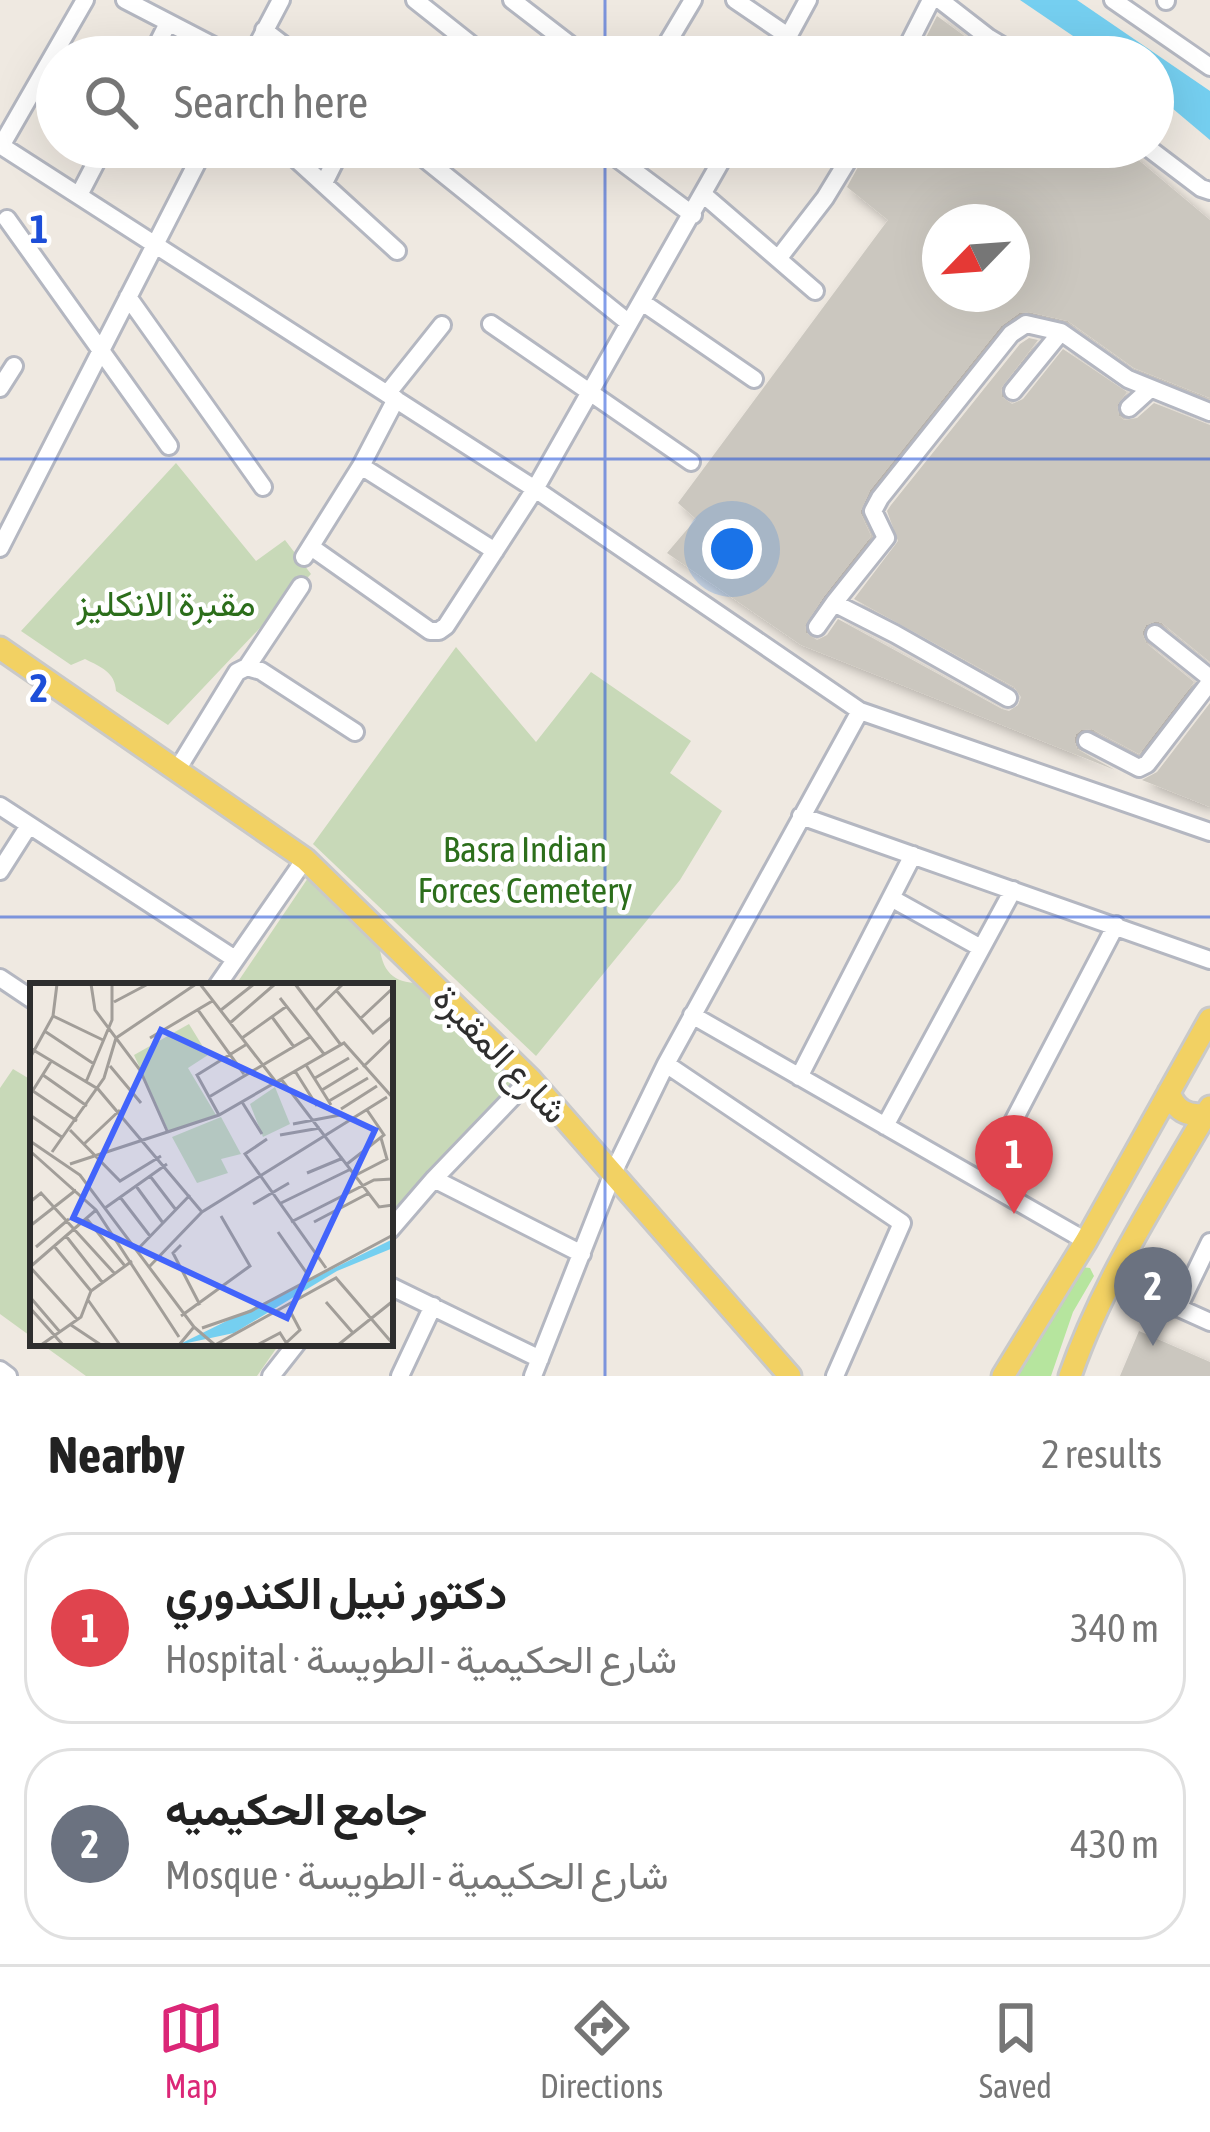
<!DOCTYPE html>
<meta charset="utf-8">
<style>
body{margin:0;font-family:"Asap Condensed",Vazirmatn,sans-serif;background:#f2f2f2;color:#222}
.compass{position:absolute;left:922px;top:204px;width:108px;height:108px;border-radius:50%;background:#fff;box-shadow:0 12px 48px #0002;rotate:245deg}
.you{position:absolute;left:732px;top:549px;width:42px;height:42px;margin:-30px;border:9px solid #fff;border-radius:50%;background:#1a73e8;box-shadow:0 0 0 18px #1a73e833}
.badge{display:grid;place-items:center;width:78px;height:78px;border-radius:50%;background:#db2777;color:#fff;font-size:39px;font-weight:700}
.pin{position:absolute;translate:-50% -99px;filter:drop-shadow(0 3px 6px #0008)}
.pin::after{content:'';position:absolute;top:63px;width:42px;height:36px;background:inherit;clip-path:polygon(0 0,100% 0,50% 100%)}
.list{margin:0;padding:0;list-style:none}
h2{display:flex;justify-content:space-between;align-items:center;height:156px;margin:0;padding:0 48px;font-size:51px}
h2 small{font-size:39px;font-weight:400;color:#767676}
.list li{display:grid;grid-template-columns:78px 1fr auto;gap:36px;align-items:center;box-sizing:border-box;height:192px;margin:0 24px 24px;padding:0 24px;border:3px solid #e0e0e0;border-radius:48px}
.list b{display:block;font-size:45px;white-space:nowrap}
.list p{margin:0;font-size:39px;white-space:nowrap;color:#767676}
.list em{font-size:39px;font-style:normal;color:#767676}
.icon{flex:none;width:66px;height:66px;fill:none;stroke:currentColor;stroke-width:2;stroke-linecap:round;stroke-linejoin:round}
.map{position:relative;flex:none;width:1210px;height:1376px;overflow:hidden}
.search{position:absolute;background:#fff;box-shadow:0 12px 48px #0002;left:36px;right:36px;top:36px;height:132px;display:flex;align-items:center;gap:30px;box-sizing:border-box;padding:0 42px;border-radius:66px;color:#767676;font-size:45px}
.sheet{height:588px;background:#fff}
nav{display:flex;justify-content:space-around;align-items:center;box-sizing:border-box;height:168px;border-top:3px solid #e0e0e0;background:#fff;font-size:33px;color:#767676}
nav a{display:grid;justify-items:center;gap:6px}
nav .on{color:#db2777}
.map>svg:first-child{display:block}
.green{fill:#b6e59e}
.cemetery{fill:#c8d9b8}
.water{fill:#75cff0}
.building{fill:#cbc7bf;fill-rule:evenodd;filter:url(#shadow)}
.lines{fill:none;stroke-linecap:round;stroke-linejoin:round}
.minor-casing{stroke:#b4b7c1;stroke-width:22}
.major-casing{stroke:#c9c9c9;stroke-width:27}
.minor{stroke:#fff;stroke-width:16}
.major{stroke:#f2d163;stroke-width:21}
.grid{fill:none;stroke:#1d4ed8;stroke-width:3;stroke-opacity:0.55}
.labels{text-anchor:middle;stroke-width:9;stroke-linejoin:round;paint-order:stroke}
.park-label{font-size:36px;fill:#2c6e1b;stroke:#fff}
.street-label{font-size:36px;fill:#2e2e2e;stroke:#fff}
.inset-road{fill:none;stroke:#a29e99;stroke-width:3}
.view{fill:#4264fb;fill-opacity:0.15;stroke:#4264fb;stroke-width:6}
.inset-edge{fill:none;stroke:#2e2e2e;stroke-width:6}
.grid-label{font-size:39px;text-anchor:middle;font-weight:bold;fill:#1d4ed8;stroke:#fff;stroke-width:9;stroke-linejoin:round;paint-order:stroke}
</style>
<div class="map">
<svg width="1210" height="1376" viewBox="0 0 1210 1376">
<defs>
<filter id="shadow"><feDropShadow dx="5.5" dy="5.5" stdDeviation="6" flood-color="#0004"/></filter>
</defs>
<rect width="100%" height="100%" fill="#efe9e1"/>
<path class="green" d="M1081,1267l9,1 4,8 -21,36 -22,64h-39z"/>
<path class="cemetery" d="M176,463l80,98 29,-21 26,34 -143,151 -52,-34c-1,-19 -15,-24 -31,-32l-14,6 -50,-34z
M456,647l80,95 55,-70 100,69 -21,32 52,38 -42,69 -144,176 -223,-212z
M310,875l69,68c3,29 14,41 44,40l98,99 -131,133v-229h-155z
M13,1069l20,12v257l-33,-24v-226z
M40,1343h240l-23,33h-171z"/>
<path class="water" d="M1020,0h57l133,91v49l-57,-48v-35h-49z"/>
<path class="building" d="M937,16l44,32 15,9h-80z
M869,147h254l87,73v178l-76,-30 -66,-47 -39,-9 -10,1 -18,13 -131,164 -10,22 11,24 -47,60 -19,29 1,8 11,7 10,-5 11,-16 164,90 7,2 9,-6 3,-8 -7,-10 -160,-88 44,-58 -11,-30 4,-6 129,-161 9,-6 9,2 -37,48 1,9 10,7 11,-5 40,-50 64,43 -10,13 2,11 5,4 13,-2 17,-15 56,22v237l-48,-39 -6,-2 -10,4 -4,8 4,10 48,39 -55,72 -47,-25 -11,1 -5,4 -2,6 3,9 38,21 -314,-125 -134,-92 29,-34 -18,-16 210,-283 -41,-33zM940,222h72v72h-72z
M1210,703v104l-68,-27 15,-8z
M1139,1331l71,31v14h-90z"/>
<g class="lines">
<g class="minor-casing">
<path id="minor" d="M125,0l110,57
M415,0l72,57
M512,0l74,57
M735,0l53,36
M940,0l49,38 32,19
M1113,0l97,67
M1166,1v-1
M264,30l35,27
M151,57l17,-34
M251,57l30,-57
M659,57l34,-57
M777,57l31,-57
M902,57l29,-57
M0,145l535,344 325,222 350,121
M1,146l84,-146
M283,147l114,104
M410,147l219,176
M602,147l91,68
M1147,147l54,41 9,3
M324,183l18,-36
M79,195l25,-48
M704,195l111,96
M7,219l162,227
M778,259l47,-61 31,-51
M128,297l135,190
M642,302l112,77
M491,324l200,138
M0,388l14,-22
M1013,391l48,-59
M387,394l55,-69
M1129,408l21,-19
M361,466l134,85
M311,547l119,84h9l7,-5 89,-137 194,-342
M0,548l205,-401
M304,557l57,-91 35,-67
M834,603l52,-65 -13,-27 7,-13 131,-164 15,-10 35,8 67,47 82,33
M817,627l17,-24 61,31 113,64
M1155,634l55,44
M247,667l14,4 94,61
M1087,741l52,27 8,-4 63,-82
M177,770l60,-98 10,-5 54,-81
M0,806l235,153
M801,816l409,144
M0,871l28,-44
M891,898l90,50
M0,978l33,22
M217,986l88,-127
M692,1015l394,226
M666,1064l236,159 -67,153
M799,1077l114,-222
M885,1126l128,-236
M434,1179l148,75
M982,1181l134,-256
M390,1230l44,-51 96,-100
M1112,1278l98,44
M390,1286l150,73
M1178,1308l32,-66
M0,1370l8,6
M271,1376l26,-33
M400,1376l33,-70
M533,1376l80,-203 53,-109 194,-353"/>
</g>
<g class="major-casing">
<path id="major" d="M0,648l305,211 225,220 260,297
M1169,1092c6,18 18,25 37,22
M1003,1376l83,-135 124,-222
M1070,1376c33,-96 90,-182 140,-269"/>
</g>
<use href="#minor" class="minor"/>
<use href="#major" class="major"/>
</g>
<path class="grid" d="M605,0v57M605,147v1229M0,459h1210M0,917h1210"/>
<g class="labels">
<g class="park-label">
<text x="166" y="616">مقبرة الانكليز</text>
<text x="525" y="862">Basra Indian<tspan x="525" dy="41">Forces Cemetery</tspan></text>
</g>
<g class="street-label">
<text transform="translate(501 1054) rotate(46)" y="13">شارع المقبرة</text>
</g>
</g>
<g transform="translate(30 983)">
<rect width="363" height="363" fill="#efe9e1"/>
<path d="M159,41l19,31 -20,13 28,47 -47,17 -35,-77zM245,104l15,37 -27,13 -13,-33zM191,134l20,37 -20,5 7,14 -31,10 -25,-46z" fill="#c8d9b8"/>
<path d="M363,256v9l-56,23 -103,62 -56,12z" fill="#75cff0"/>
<path class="inset-road" d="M61,1l4,26 45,60 28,63M170,1l76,98M265,1l46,61M306,7l37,43 20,-17M250,15l44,56M84,19l34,-18M168,27l46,64M191,27l33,-26M286,27l27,-26M23,33l50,24M242,34l22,30M331,35l32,-30M200,40l45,-39M16,49l48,32M120,55l64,-38M212,55l45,-32M0,65l68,41 104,123M0,75l23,-42 4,-32M276,82l25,40M80,83l31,37M333,84l30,-29M265,88l22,35M13,92l44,31M285,95l34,-20M251,96l98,128 14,-2M56,99l26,-62v-36M0,106l47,32M292,107l36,-22M0,112l22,-35M179,114l101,-60M299,118l39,-23M212,119l20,32M311,126l36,-23M0,132l33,23M189,132l-22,-40 50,-31M263,141l47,-9M40,147l50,51 41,-25M250,152l40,-7M237,156l-22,15 81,114M0,158l50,34 114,152M54,161l36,-34M0,168l66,59 83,127M22,169l52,-74 12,-40 80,-54M40,181l149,-49 125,-72 49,55M317,181l37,-29 -17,-25M277,190l36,-15M326,192l31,-16 -6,-21M120,193l26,34M106,203l27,37M90,214l30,39M0,219l11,-9 74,81M223,221l36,-21M249,221l72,-35M75,225l62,-44M56,235l39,48M261,239l83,-42 19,-1M284,239l55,-29M0,243l46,-36M248,249l30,43M36,253l36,46M151,262l-8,8 27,52M24,263l37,45M6,264l33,-28M106,268l54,-56M0,284l66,-57M0,284l47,52M118,285l54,-56 185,-115M0,314l30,35M58,317l32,45M296,319l27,31M0,325l33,37M151,333l69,-50 -29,-50M41,342l30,20M172,345l49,-17 142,-76M256,360l14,-13 -10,-19M11,362l40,-28 10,-26 41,-30M149,362l15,-18 21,18M185,362l121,-67 57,66M227,362l23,-12 7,11M308,362l55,-44"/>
<path class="view" d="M131,47l214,100 -88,188 -214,-100z"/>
<rect width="363" height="363" class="inset-edge"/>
</g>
<g class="grid-label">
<text x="39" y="243">1</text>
<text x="39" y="702">2</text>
</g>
</svg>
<svg class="compass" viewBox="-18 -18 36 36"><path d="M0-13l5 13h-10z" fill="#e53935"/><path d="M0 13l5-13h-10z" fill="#767676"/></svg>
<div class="you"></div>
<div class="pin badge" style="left:1014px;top:1214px;background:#e0444e">1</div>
<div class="pin badge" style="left:1153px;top:1346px;background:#6b7280">2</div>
<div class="search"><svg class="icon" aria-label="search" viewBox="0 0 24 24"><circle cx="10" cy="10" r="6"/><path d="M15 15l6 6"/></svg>Search here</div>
</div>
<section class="sheet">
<h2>Nearby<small>2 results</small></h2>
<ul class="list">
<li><span class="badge" style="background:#e0444e">1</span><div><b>دكتور نبيل الكندوري</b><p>Hospital · شارع الحكيمية - الطويسة</p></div><em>340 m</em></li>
<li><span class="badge" style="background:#6b7280">2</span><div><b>جامع الحكيميه</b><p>Mosque · شارع الحكيمية - الطويسة</p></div><em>430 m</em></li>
</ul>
</section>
<nav>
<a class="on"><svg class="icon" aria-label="map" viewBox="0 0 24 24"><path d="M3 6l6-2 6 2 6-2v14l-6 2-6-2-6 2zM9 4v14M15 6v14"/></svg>Map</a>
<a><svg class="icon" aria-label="directions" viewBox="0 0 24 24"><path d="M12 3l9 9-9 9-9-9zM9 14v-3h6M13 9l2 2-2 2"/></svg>Directions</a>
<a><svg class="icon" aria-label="saved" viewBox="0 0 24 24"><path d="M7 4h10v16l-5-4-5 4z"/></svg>Saved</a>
</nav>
